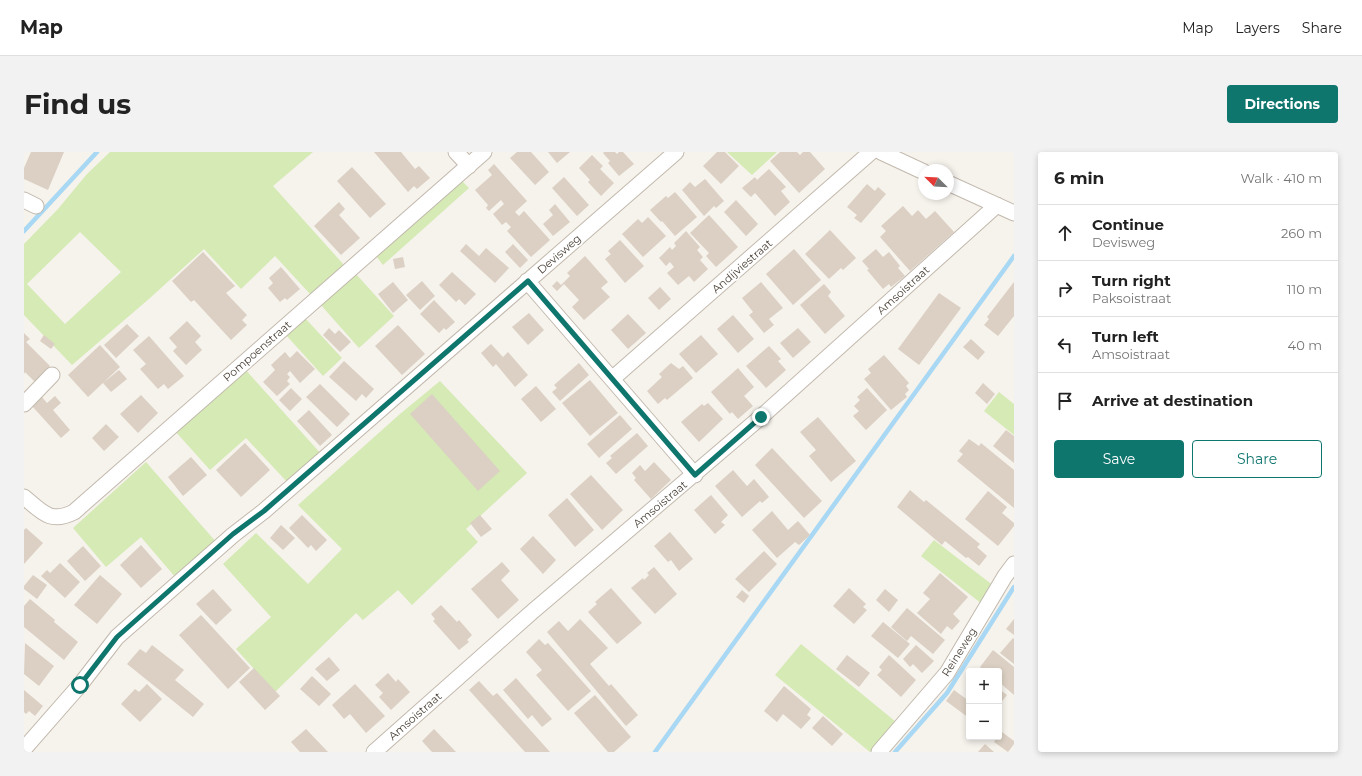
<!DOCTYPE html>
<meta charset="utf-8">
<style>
body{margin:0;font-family:Montserrat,sans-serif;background:#f2f2f2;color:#222}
.controls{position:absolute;right:12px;bottom:12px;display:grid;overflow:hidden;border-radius:4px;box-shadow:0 2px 6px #0003}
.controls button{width:36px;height:36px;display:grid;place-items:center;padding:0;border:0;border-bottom:1px solid #e0e0e0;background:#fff;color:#222;font:20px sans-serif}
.compass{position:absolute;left:894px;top:12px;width:36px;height:36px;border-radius:50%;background:#fff;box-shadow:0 2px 6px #0003;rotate:294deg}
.stop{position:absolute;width:12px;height:12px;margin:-9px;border:3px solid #0f766e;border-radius:50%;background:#fff}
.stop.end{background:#0f766e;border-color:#fff;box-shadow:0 1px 4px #0008}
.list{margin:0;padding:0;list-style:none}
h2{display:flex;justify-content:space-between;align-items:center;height:52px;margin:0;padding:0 16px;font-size:17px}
h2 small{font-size:13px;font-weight:400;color:#767676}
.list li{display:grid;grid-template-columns:26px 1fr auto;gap:12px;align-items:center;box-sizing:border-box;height:56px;padding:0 16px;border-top:1px solid #e0e0e0}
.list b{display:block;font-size:15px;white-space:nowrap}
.list p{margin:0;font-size:13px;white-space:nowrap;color:#767676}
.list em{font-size:13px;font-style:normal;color:#767676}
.actions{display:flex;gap:8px;padding:12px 16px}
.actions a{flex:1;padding:9px 0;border:1px solid #0f766e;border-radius:4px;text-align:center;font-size:14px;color:#0f766e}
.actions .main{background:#0f766e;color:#fff}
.icon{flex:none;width:22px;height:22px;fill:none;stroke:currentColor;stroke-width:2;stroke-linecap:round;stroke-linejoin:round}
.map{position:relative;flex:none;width:990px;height:600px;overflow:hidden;border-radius:4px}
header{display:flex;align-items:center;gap:24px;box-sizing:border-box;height:56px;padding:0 20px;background:#fff;border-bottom:1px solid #e0e0e0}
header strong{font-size:19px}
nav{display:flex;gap:22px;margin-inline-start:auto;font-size:14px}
.intro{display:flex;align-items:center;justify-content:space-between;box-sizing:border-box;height:96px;padding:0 24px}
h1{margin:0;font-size:28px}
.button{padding:10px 18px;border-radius:4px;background:#0f766e;color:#fff;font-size:14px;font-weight:700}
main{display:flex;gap:24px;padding:0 24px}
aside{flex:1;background:#fff;border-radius:4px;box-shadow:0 2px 6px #0003}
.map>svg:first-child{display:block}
.green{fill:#d5eab4;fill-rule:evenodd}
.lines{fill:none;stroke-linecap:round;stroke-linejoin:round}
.stream{stroke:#a8d8f3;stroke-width:4.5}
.building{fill:#dbd0c3}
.minor-casing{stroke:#c2b9ad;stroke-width:17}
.minor{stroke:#fff;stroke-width:15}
.route{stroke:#0f766e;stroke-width:5}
.labels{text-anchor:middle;stroke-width:3.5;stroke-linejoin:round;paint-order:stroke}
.street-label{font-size:11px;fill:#4b4339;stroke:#fff}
</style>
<header>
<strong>Map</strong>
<nav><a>Map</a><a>Layers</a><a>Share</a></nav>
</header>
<div class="intro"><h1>Find us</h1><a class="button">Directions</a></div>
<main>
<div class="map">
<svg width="990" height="600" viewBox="0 0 990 600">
<rect width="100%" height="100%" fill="#f6f2ec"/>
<path class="green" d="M86,0h203l-40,34 71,79 -34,29 -35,-38 -34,33 -37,-40 -54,49 -78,67 -48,-50v-71l34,-35 29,-35zM56,80l41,40 -56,52 -38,-40z
M703,0h50l-25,23z
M437,28l8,8 -86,77 -7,-9z
M331,121l39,43 -35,32 -39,-44z
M280,165l38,41 -19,18 -37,-41z
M220,216l78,87 -33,29 -43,-46 -36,32 -35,-39z
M416,229l87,92 -61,56 12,13 -66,63 -14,-15 -35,30 -7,-7 -81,79 -39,-43 35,-32 -48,-53 33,-31 52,51 34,-35 -44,-44 102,-91z
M975,240l15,12v31l-30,-24z
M122,310l71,81 -41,35 -35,-41 -35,30 -33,-39z
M910,388l60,46 -12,18 -61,-48z
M777,492l95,78 -26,30 -95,-77z"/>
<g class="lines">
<path class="stream" d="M0,79l73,-79
M631,600l359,-496
M871,600l52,-59 67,-106"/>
</g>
<path class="building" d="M7,0h33l-16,38 -24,-11v-11z
M350,0h27l14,17 4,-3 11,12 -13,11 -3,-3 -6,6z
M493,0h14l18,20 -14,13 -25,-27z
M524,0h22l-13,11z
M580,0h11l2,2 2,-2h4l11,12 -15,12 -11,-13 2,-2 -7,-8z
M693,0h8l14,14 -18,18 -18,-18z
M756,0h17l3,3 3,-3h7l15,17 -26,24 -29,-32z
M568,3l11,11 -3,3 14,14 -13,13 -13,-14 2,-2 -11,-12z
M470,12l33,37 -12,11 4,4 5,-5 26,29 -19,17 -24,-26 4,-4 -5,-5 -4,3 -9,-11 11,-10 -3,-4 -12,11 -3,-3 2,-3 -13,-15 17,-15 -4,-5z
M328,15l34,37 -16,14 -33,-37z
M745,17l17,18 -5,4 9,11 -15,14 -20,-23 -4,4 -9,-9 13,-11 2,3z
M540,25l25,28 -12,11 -25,-28z
M681,27l19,22 -8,7 -2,-2 -10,10 -22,-26 8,-8 5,5z
M843,32l8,7 3,-4 8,7 -25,29 -7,-5 3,-3 -10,-8z
M651,40l22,25 -22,19 -13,-15 -1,1 -11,-12 16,-14 2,2z
M712,48l22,24 -12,12 -22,-24z
M315,50l6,7 -6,6 21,23 -19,17 -27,-29z
M531,52l15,18 -17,14 -10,-12 10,-9 -4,-5z
M879,54l9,10 6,-6 8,9 9,-8 19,21 -44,39 -30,-34 6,-6 -5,-5z
M685,63l29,32 -22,20 -10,-11 3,-3 -19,-20z
M624,65l18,19 -23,21 -21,-23 16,-15 4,4z
M806,78l26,28 -13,12 -2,-2 -12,11 -24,-25z
M662,79l14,16 -3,3 6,7 -3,3 8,9 -14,13 -5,-6 -11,9 -11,-12 7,-6 -4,-5 -4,4 -7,-8 11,-11 2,3 4,-4 -2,-3z
M596,88l24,26 -19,17 -20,-24 6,-5 -3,-3z
M442,92l13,12 7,-8 23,20 -14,15 -35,-32z
M489,92l15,16 -8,8 -15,-16z
M770,97l27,31 -28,25 -27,-31z
M852,97l7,8 6,-5 11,14 -2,2 7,8 -14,11 -2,-3 -6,5 -16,-19 2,-1 -7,-8z
M179,100l32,34 -9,7 21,22 -5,5 5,5 -16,15 -37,-40 -3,2 -19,-21z
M561,104l23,26 -7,6 9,9 -26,23 -12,-13 7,-7 -15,-16 -7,7 -5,-5 5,-5 4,4 9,-9 -3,-3z
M379,105l2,10 -10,2 -2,-10z
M257,115l19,22 -13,11 -2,-2 -5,4 -12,-14 5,-5 -4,-5z
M428,120l24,22 -11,11 -6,-6 -3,3 -17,-17z
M398,129l13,15 -15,14 -14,-15z
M369,130l15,18 -15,13 -15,-19z
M737,130l22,26 -14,11 5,6 -10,8 -15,-18 4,-3 -11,-14z
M990,130v34l-16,20 -14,-11 5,-6 -2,-2z
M800,132l7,8 -3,4 17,20 -20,18 -25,-29z
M636,135l11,12 -12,11 -11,-12z
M915,141l22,15 -42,57 -21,-16z
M410,148l21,22 -9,8 -2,-2 -5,5 -19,-19z
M505,161l15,17 -16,15 -16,-18z
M604,162l18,19 -18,16 -17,-19z
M709,163l21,24 -16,14 -21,-24z
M163,169l14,15 -6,6 7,8 -16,15 -13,-14 4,-4 -8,-9z
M103,172l12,12 -23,22 -12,-13z
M374,173l27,29 -23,21 -27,-29z
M305,176l6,6 4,-4 12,12 -11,10 -17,-17z
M774,176l13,14 -18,16 -13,-15z
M0,181l6,6 -4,3 24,24 -15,16 -10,-10 -1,2z
M20,183l11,9 -4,5 -11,-8z
M677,183l17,19 -22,19 -17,-19z
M125,184l35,40 -16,13 -4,-5 -6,5 -18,-20 6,-5 -13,-14z
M947,187l14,13 -7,8 -15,-13z
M467,192l12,13 5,-5 20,23 -13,12 -19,-23 -3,3 -12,-14z
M76,193l20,22 -32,30 -20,-22z
M745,194l12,13 -3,2 8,9 -20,18 -20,-22z
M273,199l18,18 -15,14 -10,-12 -3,3 3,3 -3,4 3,3 -13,12 -14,-14 12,-12 -4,-5 14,-13 5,6z
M860,203l25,28 -3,3 3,4 -4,4 2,3 -16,13 -27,-31 7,-6 -3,-4z
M320,209l30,28 -8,9 -4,-4 -6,7 -27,-24z
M555,211l10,12 -29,26 -8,-9 5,-4 -3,-3z
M647,211l8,6 4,-3 10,12 -26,22 -2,-2 -7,6 -11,-13 15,-14 -3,-3z
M714,216l16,19 -10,9 9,10 -15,13 -6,-7 -2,2 -19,-22z
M95,218l8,9 -16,13 -8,-9z
M566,228l28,33 -28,23 -28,-33z
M959,231l12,11 -8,10 -12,-11z
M296,232l30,30 -13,13 -31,-30z
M512,234l20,23 -15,13 -20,-23z
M267,236l11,11 -12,12 -11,-11z
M843,236l20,22 -21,20 -13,-14 6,-5 -5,-5 6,-6 -3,-3z
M408,242l68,77 -22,20 -68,-77z
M117,243l17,18 -20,20 -18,-19z
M31,244l6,7 -8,7 17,20 -9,8 -29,-32 10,-9 5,6z
M684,251l15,16 -24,23 -18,-20 21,-18 2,2z
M285,258l23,25 -12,11 -23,-25z
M596,263l12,14 -33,29 -12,-14z
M794,265l38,44 -25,21 -22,-26 7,-6 -16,-18z
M82,272l13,13 -15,14 -12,-13z
M982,278l8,6v27l-21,-17z
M613,281l11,13 -32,28 -10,-11 6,-5 -2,-2z
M945,287l10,7 2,-3 33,27v38l-57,-47 6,-7 -4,-3z
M221,291l25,27 -29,27 -25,-27z
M748,296l50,53 -18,17 -49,-53z
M167,305l16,18 -24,21 -15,-19z
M630,310l17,18 -20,19 -17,-19 2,-2 -4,-5 8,-8 5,6z
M709,318l14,16 7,-7 15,18 -7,6 -2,-2 -18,16 -27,-31z
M567,323l32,35 -21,20 -32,-36z
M886,338l14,12 2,-2 54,44 -3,3 10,9 -8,10 -11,-9 -2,1 -21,-17 -3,4 -45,-38z
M964,339l19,16 -5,6 12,10v3l-16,20 -33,-27z
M687,343l17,20 -7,7 4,3 -10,9 -21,-24z
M543,346l27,32 -19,17 -27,-32z
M748,359l16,19 10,-9 12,14 -11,10 -4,-3 -18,16 -25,-28z
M278,363l25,25 -11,11 -5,-6 -3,3 -19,-20z
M456,363l12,14 -11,8 -11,-14z
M257,373l14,13 -12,12 -13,-12z
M2,376l17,15 -19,21v-34z
M646,380l23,27 -14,12 -8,-11 -3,2 -14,-16z
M509,384l23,24 -13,14 -23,-25z
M117,393l21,24 -21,19 -21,-23z
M59,394l18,20 -16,15 -18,-20z
M740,399l13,13 -28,28 -14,-13z
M478,410l8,9 -9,9 18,20 -21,19 -27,-30z
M36,411l20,19 -15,16 -24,-22 6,-6 3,3z
M630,415l23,27 -22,20 -24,-26 12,-10 1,2 5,-5 -2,-2z
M916,421l28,24 -15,17 7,7 -8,9 -5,-4 -6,8 -24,-21 13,-14 -7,-6z
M9,423l14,10 -10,14 -13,-10v-3z
M76,423l22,19 -25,30 -23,-19z
M587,436l31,35 -25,21 -29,-32 9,-8 -2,-2z
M825,436l17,16 -3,3 4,3 -13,14 -21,-18z
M189,437l19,21 -16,15 -20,-21z
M861,437l13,11 -9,12 -13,-12z
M718,438l7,6 -5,7 -8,-6z
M6,447l25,21 -1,2 24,20 -14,18 -40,-33v-21z
M417,453l16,17 2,-2 13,15 -5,5 2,2 -10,8 -26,-29 2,-2 -4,-5z
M883,456l38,32 -12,14 -22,-18 -4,5 -16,-14z
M177,463l49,53 -22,21 -49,-54z
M556,467l28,29 -18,16 19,22 2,-2 27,31 -12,11 -79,-94 12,-11 9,10z
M990,467v16l-8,-6z
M859,470l27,22 -12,14 -27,-22z
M989,486l1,1v25l-14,-11z
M515,487l6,6 3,-2 43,48 -23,20 -32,-36 6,-5 -16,-18z
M1,491l29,23 -15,20 -15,-12z
M128,493l32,25 -9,10 29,24 -11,13 -66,-53 13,-15 6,4z
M892,493l18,16 -12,12 -9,-9 -3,3 -7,-8z
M969,498l21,17v28l-15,-13v-11h-14l-5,-4z
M823,503l23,18 -11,14 -23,-18z
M865,503l27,25 -15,17 -24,-22 5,-5 -3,-3z
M305,505l11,13 -13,11 -12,-12z
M230,516l26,28 -15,14 -26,-28z
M364,521l8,9 2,-3 12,13 -19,18 -12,-13 4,-4 -8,-8z
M288,524l19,18 -12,12 -19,-17z
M492,526l36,41 -10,8 -10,-12 -4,4 -25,-29z
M455,529l14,15 4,-3 53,59h-25l-56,-62z
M123,532l15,15 -22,23 -19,-18 14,-15 4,3z
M331,532l30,32 -19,17 -16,-19 -6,5 -12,-14z
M760,534l27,23 -4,6 4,3 -10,11 -18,-15 -6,8 -13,-11z
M975,537l8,6 -8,10z
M0,538l19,16 -8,10 -6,-5 -3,3 -2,-2z
M930,538l15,11v17l-23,-17z
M571,543l36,42 -17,15h-6l-34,-39z
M799,564l20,18 -11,12 -20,-18z
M282,577l22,23h-28l-9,-10z
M410,577l22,23h-24l-10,-11z
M978,580l12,9v3l-6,8 -14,-10 3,-5h2z
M961,592l9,8h-16z"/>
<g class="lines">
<g class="minor-casing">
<path id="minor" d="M432,0l13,14
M857,0l43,20
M924,31l66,30
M0,48l12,6
M503,129l168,194
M588,227l259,-227
M0,252l28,-29
M0,345c18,15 26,27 50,15l410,-360
M0,597l56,-64 37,-48 116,-102 31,-24 412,-359
M350,600l158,-140 229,-195 236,-212
M855,600l68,-79 58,-97 9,-12"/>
</g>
<use href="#minor" class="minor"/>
</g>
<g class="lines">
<path class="route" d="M56,533l37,-48 116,-103 31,-23 264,-230 167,194 66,-58"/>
</g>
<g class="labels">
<g class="street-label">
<text transform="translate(535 102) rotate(-41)" y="4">Devisweg</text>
<text transform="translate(718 114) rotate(-41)" y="4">Andijviestraat</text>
<text transform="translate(879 138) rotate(-42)" y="4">Amsoistraat</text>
<text transform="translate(233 199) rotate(-41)" y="4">Pompoenstraat</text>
<text transform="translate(636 352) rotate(-40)" y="4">Amsoistraat</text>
<text transform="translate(935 500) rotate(-58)" y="4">Reineweg</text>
<text transform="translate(391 564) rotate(-41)" y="4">Amsoistraat</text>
</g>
</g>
</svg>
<div class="controls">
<button>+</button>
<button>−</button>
</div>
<svg class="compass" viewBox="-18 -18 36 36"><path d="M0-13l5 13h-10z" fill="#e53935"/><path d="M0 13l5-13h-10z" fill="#767676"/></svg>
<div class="stop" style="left:56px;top:533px"></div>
<div class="stop end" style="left:737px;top:265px"></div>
</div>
<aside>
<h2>6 min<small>Walk · 410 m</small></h2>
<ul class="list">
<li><svg class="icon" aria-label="ahead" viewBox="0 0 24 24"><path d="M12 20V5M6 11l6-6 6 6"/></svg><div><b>Continue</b><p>Devisweg</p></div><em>260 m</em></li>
<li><svg class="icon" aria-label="right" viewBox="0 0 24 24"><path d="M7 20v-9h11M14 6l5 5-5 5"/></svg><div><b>Turn right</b><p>Paksoistraat</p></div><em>110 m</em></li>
<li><svg class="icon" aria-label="left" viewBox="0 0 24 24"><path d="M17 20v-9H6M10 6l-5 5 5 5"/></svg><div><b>Turn left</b><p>Amsoistraat</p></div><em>40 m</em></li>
<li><svg class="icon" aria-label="arrive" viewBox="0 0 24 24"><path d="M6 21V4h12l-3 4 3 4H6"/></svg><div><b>Arrive at destination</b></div></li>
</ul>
<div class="actions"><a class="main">Save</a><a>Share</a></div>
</aside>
</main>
